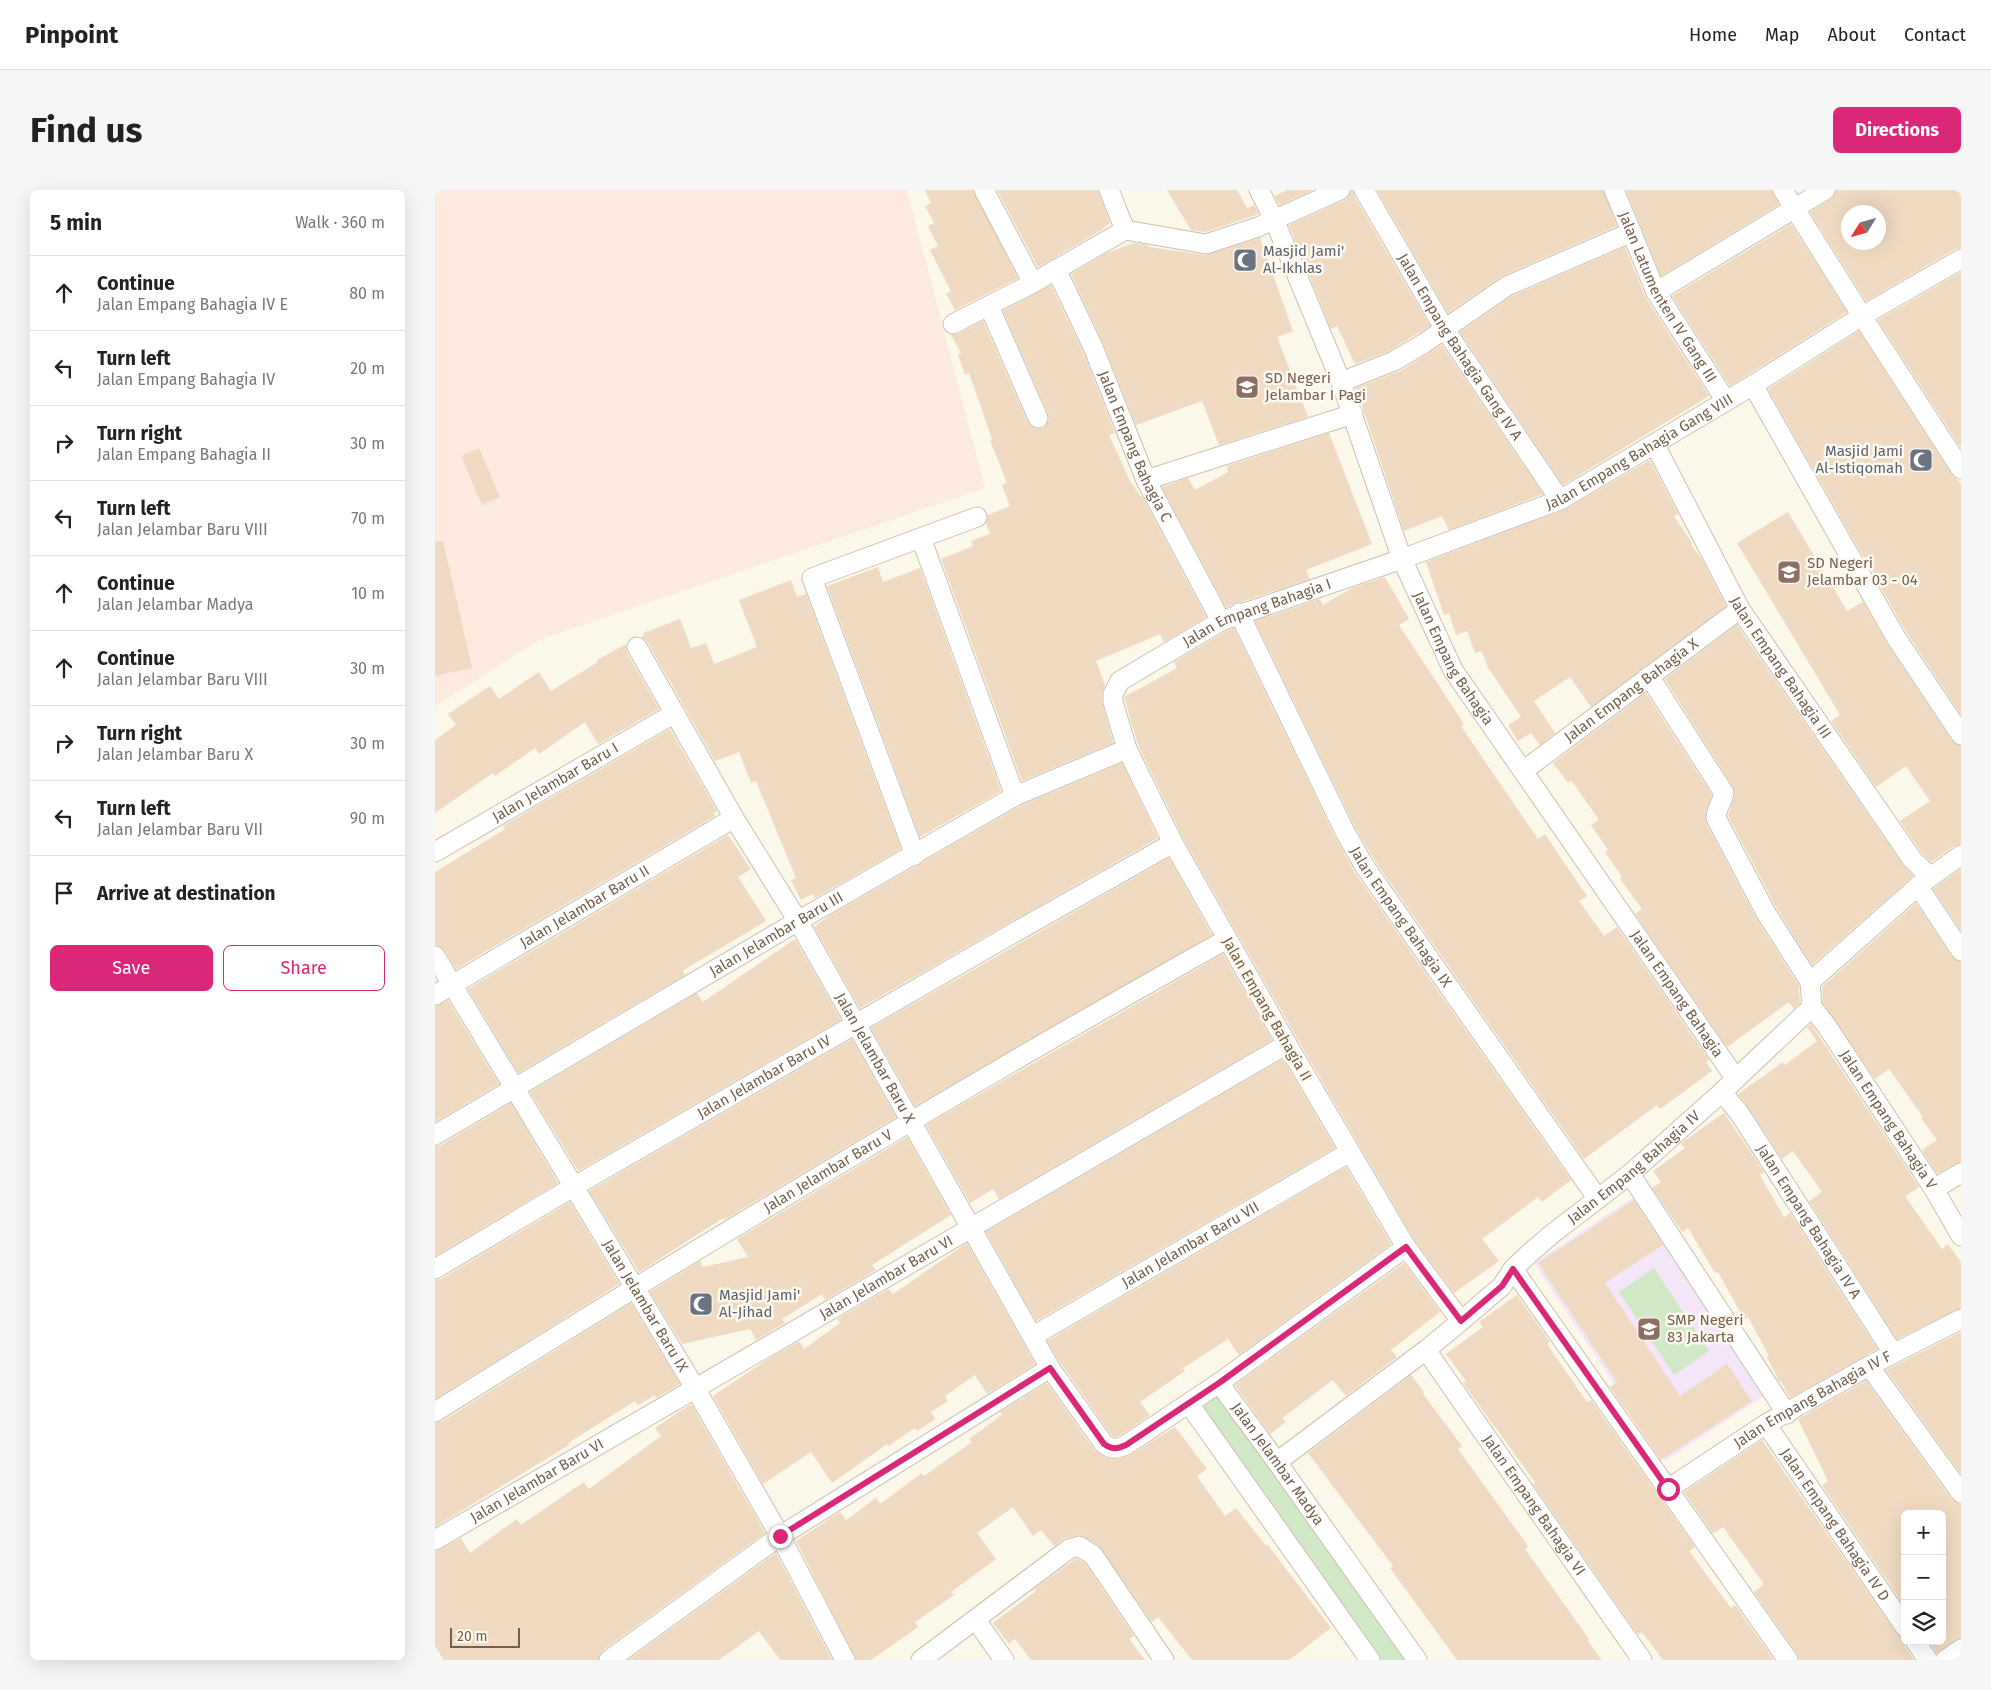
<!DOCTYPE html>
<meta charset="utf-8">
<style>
body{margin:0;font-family:"Fira Sans",sans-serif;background:#f6f6f6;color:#222}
.controls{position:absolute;right:15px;bottom:15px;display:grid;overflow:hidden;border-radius:8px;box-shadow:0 5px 20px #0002}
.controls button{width:45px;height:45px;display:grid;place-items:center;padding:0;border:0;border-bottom:1px solid #e0e0e0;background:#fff;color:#222;font:25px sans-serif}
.compass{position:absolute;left:1406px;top:15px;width:45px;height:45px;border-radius:50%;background:#fff;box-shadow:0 5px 20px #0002;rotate:233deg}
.scale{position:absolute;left:15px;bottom:12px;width:70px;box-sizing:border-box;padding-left:5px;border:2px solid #75604d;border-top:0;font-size:14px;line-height:18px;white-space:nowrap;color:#75604d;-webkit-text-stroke:4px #fefaef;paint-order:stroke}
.stop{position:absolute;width:15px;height:15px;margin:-11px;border:4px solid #db2777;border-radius:50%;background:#fff}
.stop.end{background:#db2777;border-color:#fff;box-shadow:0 1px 5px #0008}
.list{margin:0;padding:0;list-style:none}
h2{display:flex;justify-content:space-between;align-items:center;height:65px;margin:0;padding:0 20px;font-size:21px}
h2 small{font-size:16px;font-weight:400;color:#767676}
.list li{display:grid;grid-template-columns:32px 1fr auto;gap:15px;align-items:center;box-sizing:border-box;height:75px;padding:0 20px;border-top:1px solid #e0e0e0}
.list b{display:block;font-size:19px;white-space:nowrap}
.list p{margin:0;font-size:16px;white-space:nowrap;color:#767676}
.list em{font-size:16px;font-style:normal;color:#767676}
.actions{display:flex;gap:10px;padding:15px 20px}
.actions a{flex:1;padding:11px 0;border:1px solid #db2777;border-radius:8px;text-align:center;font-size:18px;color:#db2777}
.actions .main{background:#db2777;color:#fff}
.icon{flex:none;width:28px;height:28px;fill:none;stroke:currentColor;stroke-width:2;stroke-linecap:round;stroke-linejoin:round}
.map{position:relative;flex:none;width:1526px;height:1470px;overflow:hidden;border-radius:8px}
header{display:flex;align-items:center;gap:30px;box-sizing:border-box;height:70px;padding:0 25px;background:#fff;border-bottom:1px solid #e0e0e0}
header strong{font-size:24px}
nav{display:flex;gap:28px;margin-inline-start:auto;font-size:18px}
.intro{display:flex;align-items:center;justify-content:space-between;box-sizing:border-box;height:120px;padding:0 30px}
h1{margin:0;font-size:35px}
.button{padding:12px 22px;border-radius:8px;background:#db2777;color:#fff;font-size:18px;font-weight:700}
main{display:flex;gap:30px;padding:0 30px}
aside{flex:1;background:#fff;border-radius:8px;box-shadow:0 5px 20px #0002}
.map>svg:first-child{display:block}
.commercial{fill:#fbeadd}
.education{fill:#f4e5f8}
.green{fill:#d1e9c7}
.building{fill:#f0dac2;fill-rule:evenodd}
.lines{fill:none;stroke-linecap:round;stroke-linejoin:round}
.street-casing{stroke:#cdc0af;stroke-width:21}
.street{stroke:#fff;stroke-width:19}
.route{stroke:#db2777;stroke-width:6}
.labels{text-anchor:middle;stroke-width:5;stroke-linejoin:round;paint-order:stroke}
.worship-label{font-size:15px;fill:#5b616d;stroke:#fefaef;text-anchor:start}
.street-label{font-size:15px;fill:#75604d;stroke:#fefaef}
.education-label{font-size:15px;fill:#785e54;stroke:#fefaef;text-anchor:start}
</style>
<header>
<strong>Pinpoint</strong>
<nav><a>Home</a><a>Map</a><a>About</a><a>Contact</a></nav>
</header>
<div class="intro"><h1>Find us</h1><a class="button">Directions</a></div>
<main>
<aside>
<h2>5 min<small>Walk · 360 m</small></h2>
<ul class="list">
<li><svg class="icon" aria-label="ahead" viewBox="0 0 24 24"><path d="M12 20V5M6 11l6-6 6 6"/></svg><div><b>Continue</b><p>Jalan Empang Bahagia IV E</p></div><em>80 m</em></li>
<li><svg class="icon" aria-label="left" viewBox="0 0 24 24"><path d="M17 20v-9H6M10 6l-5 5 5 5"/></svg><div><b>Turn left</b><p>Jalan Empang Bahagia IV</p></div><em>20 m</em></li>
<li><svg class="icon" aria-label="right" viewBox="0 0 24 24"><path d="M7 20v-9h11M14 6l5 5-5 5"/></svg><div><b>Turn right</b><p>Jalan Empang Bahagia II</p></div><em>30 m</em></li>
<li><svg class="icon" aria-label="left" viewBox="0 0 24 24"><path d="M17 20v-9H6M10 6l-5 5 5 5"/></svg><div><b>Turn left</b><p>Jalan Jelambar Baru VIII</p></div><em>70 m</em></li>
<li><svg class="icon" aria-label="ahead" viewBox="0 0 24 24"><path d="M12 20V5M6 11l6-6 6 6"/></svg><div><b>Continue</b><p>Jalan Jelambar Madya</p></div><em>10 m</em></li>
<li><svg class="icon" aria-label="ahead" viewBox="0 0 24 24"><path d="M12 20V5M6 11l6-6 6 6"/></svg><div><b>Continue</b><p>Jalan Jelambar Baru VIII</p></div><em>30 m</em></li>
<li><svg class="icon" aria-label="right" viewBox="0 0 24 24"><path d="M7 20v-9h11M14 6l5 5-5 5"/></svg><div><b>Turn right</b><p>Jalan Jelambar Baru X</p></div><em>30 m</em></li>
<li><svg class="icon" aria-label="left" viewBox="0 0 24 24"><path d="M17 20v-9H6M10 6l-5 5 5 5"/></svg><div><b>Turn left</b><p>Jalan Jelambar Baru VII</p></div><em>90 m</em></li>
<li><svg class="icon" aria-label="arrive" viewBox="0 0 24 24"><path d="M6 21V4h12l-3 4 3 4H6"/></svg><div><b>Arrive at destination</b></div></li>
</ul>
<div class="actions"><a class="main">Save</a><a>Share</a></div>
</aside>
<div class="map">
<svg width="1526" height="1470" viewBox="0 0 1526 1470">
<rect width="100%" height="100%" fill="#fbf7e9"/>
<path class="commercial" d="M0,0h472l78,298 -446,152 -104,66z"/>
<path class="education" d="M1199,1007l131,198 -100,66 -131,-198z"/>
<path class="green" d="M1219,1078l55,83 -35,24 -55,-83z
M790,1203l197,267h-46l-176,-255z"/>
<path class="building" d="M490,0h48l45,88 -63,32 -9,-16 5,-3 -21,-41 8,-4 -10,-20 6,-3 -9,-17 6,-3z
M562,0h101l12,33 -10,8 -62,36z
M732,0h70l10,18 7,-3 5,9 -54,18 -14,-2z
M852,0h26l-34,15 -4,-9z
M916,0h2l1,6 76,130 -41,25 -34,13 -18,-38 -6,3 -42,-104 56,-25 4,-4z
M942,0h226l14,36 -115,50 -54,37z
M1191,0h146l7,15 -118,71z
M1401,0h125v58l-6,1 -89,52 -56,-89 21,-13zM1414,22h30v30h-30z
M1356,34l56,88 -117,74 -58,-90z
M825,48l33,93 -16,6 31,80 -89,28 -17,-44 -66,24 -33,-82 -32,-69 36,-21 27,-10 14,2 1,2 56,8z
M1190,57l21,51 63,98 -146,89 -103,-153 52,-36z
M1526,82v176l-83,-128z
M616,95l32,67 32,81 -6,2 21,46 10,15h2l64,121 -42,25 -4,-8 -64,27 9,24 -3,9v8l11,41 -91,38 -81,-222 32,-13 -2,-5 19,-7 -4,-11 2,-8 22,-9 -8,-21 5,-2 -17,-43 2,-1 -23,-66 -4,2 -7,-21 3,-1 -10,-18 7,-1 25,-13 45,102 8,6 7,-1 6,-8 -1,-7 -45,-102z
M1424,141l93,144 9,8v232l-56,-85 -29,-51 1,-1 -8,-11 -101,-178z
M1007,155l101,149 -94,36 -7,-14 -38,15 -48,-143 44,-17z
M894,243l43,111 -66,26 4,9 -69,23 -6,1 -9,4 -64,-120 26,-9 7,12 33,-18 -1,-6z
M44,258l21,49 -18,8 -21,-49z
M1215,270l28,54 -4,2 18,27 -1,1 11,16 24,46 -135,101 -21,-30 -36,24 21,32 -15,12 -9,-12 -13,8 -10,-16 13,-8 -34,-51 -5,-15 -7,2 -8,-22 -11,4 -7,-22 -5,2 -18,-53 138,-52z
M1353,322l59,99 16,-9 23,40 66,99 9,5v98l-7,2 -23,16 -10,-10 -21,-31 30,-20 -24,-35 -30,21 -45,-66 9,-6 -103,-172z
M8,351l29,127 -37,8v-134z
M443,377l5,15 37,-14 81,223 -81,46 -93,-251z
M950,387l24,42 -10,6 65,99 -3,2 25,37 52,76 7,-5 18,27 24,35 -8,5 25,35 13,-9 92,133 -3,2 6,9 -52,38 -3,-4 -73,54 -209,-298 -20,-34 -100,-206 65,-22 3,6 29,-17z
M356,390l6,17 9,-3 95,255 -86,49 -3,-4 -11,6 -10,-20 5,-2 -40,-97 -5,2 -12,-31 -24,9 -68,-120 -6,-4 3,-2 -1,-2 37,-14 11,29 15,-5 8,21 43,-17 -18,-47z
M1302,435l166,240 10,11 -101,89 -36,-58 -48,-91 6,-18 -1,-11 -68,-108z
M799,438l101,209 20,36 216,307 -29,22 -4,-5 -56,42 17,22 -45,32 -39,-52 -118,-203 -114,-200 -45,-93 -14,-48 53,-29 -3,-6 52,-31z
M191,454l1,9 32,56 -61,35 -13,-22 -46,32 -4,-6 -40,28 -2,-3 -58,40v-73l21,-15 -8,-11 42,-28 9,13 40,-27 12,19 47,-29 -1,-2z
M1211,503l66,102 -6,16v12l50,95 43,68 1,17 -6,6 -5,-7 -62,45 -92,-133 7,-5 -22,-30 2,-2 -17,-25 3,-2 -17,-25 8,-5 -28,-40 -3,3 -15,-20z
M235,539l47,82 -4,2 2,3 -259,153 -12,-19 -9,-5v-73l70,-43 -2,-3z
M687,573l36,75 -298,170 -46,-81 13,-10 193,-111z
M293,645l23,34 -13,8 28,44 -84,50 3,4 -167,98 -50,-84z
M734,668l43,77 -297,171 -44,-78z
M1526,679v62l-28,-42z
M1481,713l36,54 9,5v200l-24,12 -15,-24 15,-10 -16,-22 2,-1 -34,-48 -14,10 -52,-76 -1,-16z
M360,749l46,81 -263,151 -48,-79 167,-99 6,9z
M788,764l49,86 -273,159 -6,-10 -23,14 -44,-78z
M13,810l51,84 -64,38v-116z
M1376,834l108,163 -14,9 37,53 6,-5 13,18v46l-64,31 -88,-138 13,-9 -29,-41 -11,8 -33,-51 -11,-14 45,-32 2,3 32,-24 -10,-14z
M417,849l44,78 -172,103 -1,-2 -84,54 -50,-81z
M848,869l52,89 -299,173 -50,-89z
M76,913l47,80 -123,73v-110l6,-1z
M1289,923l40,59 -4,3 24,42 6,-4 87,136 -87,49 -9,-17h-2l-12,-24 2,-1 -21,-39 -4,2 -26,-47 -3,1 -27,-45 -6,4 -30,-44 9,-6 -8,-11 32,-23 -4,-4 3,-3z
M472,947l44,78 -79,50 4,5 -51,30 -3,-6 -40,25 3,4 -29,17 -6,-11 -68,15 -32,-52 50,-31 3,6 45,-10 -11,-18z
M911,977l45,77 -152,111 -11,-16 -45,29 2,3 -45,31 10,13 -29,20 -6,2 -3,-1 -52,-74 -13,-21z
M1199,1010l29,45 -58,38 75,113 47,-32 25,37 -91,59 -51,-73 7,-5 -79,-119z
M135,1012l49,82 -184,115v-119l6,-1z
M532,1053l68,121 -48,30 -12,-19 -30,21 3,5 -17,11 4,7 -18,12 -2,-3 -27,18 -1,-2 -55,39 -21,-31 -48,32 -50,-88 55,-37 31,-18 5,8 36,-26 -3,-4 52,-30 4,5z
M969,1073l36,49 -49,38 6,7 -51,39 -13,-16 -51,38 4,4 -16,12 -35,-49z
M1082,1105l33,47 -3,2 40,58 4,-2 104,147 -6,4 42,57 4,-3 39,55h-111l-21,-28 -4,3 -105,-151 2,-2 -72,-99 3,-2 -20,-27 37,-27 -4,-5z
M196,1113l49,81 -24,14 -1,-3 -17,10 -3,-4 -67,42 1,2 -134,82v-104l6,-1z
M1526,1142v142l-75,-104z
M976,1185l13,17 -1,2 39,52 -4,3 70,97 -3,3 64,90 -2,1 15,20h-145l-67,-92 3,-2 -85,-113z
M1431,1191l86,119 9,4v134l-6,2 -18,13 -8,-12h13v-127h-37v93l-83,-122 6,-4 -30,-62z
M612,1193l48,68 12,7 12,1 11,-4 45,-28 32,42 -10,7 28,40 11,-8 30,38 2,-1 63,83 -42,32h-97l-34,-43 -6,5 -53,-76 -19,-11 -15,3 -11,8 -13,-16 -8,6 -20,-29 -36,26 19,26 -45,33 3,3 -39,27 3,5 -47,33h-15l-60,-119 44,-29 6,8 30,-22 4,6 42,-31 2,3 48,-34 -3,-3 33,-24 -2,-3z
M256,1214l74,129 -163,118 -4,9h-154l-9,-14v-95l26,-13 9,15 47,-34 4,6 63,-43 5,7 72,-53 -6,-8z
M1327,1250l134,193 8,5 1,9 9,13h-115l-2,-6 -43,-62 10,-8 -41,-57 -10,7 -29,-42z
M341,1363l56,107h-52l-21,-29 -40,29h-91z
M642,1368l8,5 49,73 -5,3 16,21h-114l-16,-21 -6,5 -16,-21 43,-32 -2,-2z"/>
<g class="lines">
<g class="street-casing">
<g id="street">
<path d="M549,0l49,93"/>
<path d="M674,0l16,40"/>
<path id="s1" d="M824,0l15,29 67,163 61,177 51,111 283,409"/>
<path id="s2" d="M929,0l80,138 116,172"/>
<path id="s3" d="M1179,0l42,102 70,109"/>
<path d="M1348,0l79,126 99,153"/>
<path d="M690,40l81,14 52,-17 82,-37"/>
<path id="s4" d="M621,79l37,78 53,133 75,141"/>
<path d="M1221,102l169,-102"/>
<path d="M554,116l49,112"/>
<path d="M518,134l80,-41 92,-53"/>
<path d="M906,192l53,-21 29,-17 84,-58 125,-54"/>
<path d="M1318,195l142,251 66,99"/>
<path id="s5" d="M1220,255l85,164 172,250 18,18"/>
<path d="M711,290l207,-66"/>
<path d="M486,348l94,258"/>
<path id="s6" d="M804,423l106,219 20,35 233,332"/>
<path id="s7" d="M202,457l97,171 64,103 252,447 54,76c9,6 13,5 22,1l93,-62 187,-136"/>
<path d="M1214,486l75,117c-1,10 -7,11 -8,25l50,95 44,69"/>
<path id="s8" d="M1088,581l217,-162"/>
<path id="s9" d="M0,662l240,-139"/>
<path d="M480,665l-103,-277 165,-61"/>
<path d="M1483,696l43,65"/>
<path id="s10" d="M0,766l260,432 85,148 65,124"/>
<path id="s11" d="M0,805l299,-177"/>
<path id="s12" d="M1377,817l14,18 108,164 27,47"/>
<path id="s13" d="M1287,902l18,22 153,239"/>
<path id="s14" d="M0,945l363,-214 217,-125 112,-47"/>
<path d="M1195,984l157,240"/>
<path d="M1499,999l27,-16"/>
<path id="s15" d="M0,1079l138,-82 437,-252 163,-92"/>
<path d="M1078,1079l275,391"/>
<path id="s16" d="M1026,1131l-55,-74 -119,-203 -114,-201 -46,-94 -14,-47v-8l7,-13 101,-60 181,-62 158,-59 193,-115 109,-69 99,-57"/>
<path id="s17" d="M598,1146l317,-184"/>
<path id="s18" d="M991,1160l216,310"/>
<path d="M1434,1176l92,127"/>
<path id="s19" d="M784,1193l58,79 140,198"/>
<path d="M754,1214l181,256"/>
<path id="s20" d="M0,1222c260,-163 524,-323 792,-473"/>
<path id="s21" d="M1331,1234l139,203"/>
<path id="s22" d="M842,1272l149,-112 35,-29 41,-35 11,-17 18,-17 21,-18 78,-60 92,-82 90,-85 -2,-25 108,-96 43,-31"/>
<path id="s23" d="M1233,1299l98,-65 103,-58 92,-47"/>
<path id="s24" d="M0,1350l852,-496"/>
<path d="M541,1430l28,40"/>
<path d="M1480,1451l13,19"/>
<path d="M174,1470l171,-124 270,-168"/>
<path d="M486,1470l148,-111 10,-3 14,9 71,105"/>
<path d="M1510,1470l16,-11"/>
</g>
</g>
<use href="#street" class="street"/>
</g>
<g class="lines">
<path class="route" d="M345,1346l270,-168 54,76c9,6 13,5 22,1l93,-62 187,-136 55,74 41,-35 11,-17 155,220"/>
</g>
<defs>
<g id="mosque-square" transform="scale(1.25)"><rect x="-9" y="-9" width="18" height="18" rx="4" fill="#6b7280" stroke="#fefaef"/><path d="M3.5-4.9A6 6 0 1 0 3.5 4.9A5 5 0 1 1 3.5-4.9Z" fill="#fff"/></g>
<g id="school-square" transform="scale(1.25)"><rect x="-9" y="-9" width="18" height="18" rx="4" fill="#8d6e63" stroke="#fefaef"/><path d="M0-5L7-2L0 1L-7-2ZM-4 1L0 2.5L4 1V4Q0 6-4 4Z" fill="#fff"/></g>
</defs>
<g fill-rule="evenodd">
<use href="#mosque-square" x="810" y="70"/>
<use href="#school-square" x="812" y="197"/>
<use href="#mosque-square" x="1486" y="270"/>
<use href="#school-square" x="1354" y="382"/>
<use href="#mosque-square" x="266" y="1114"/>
<use href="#school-square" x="1214" y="1139"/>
</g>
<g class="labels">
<g class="worship-label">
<text x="828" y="66">Masjid Jami'<tspan x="828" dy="17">Al-Ikhlas</tspan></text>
<text x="1468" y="266" text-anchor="end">Masjid Jami<tspan x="1468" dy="17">Al-Istiqomah</tspan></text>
<text x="284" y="1110">Masjid Jami'<tspan x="284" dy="17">Al-Jihad</tspan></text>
</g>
<g class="street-label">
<text dy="5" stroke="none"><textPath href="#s3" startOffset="120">Jalan Latumenten IV Gang III</textPath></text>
<text dy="5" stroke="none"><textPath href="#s2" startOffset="184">Jalan Empang Bahagia Gang IV A</textPath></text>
<text dy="5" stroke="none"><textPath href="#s4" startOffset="194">Jalan Empang Bahagia C</textPath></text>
<text dy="5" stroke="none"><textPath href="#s16" startOffset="1305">Jalan Empang Bahagia Gang VIII</textPath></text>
<text dy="5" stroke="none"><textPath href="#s16" startOffset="889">Jalan Empang Bahagia I</textPath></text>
<text dy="5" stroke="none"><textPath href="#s1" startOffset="508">Jalan Empang Bahagia</textPath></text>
<text dy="5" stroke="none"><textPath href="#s5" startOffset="256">Jalan Empang Bahagia III</textPath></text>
<text dy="5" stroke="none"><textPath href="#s8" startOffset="135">Jalan Empang Bahagia X</textPath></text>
<text dy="5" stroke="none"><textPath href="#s9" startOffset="139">Jalan Jelambar Baru I</textPath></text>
<text dy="5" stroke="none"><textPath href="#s11" startOffset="174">Jalan Jelambar Baru II</textPath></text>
<text dy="5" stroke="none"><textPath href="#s6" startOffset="345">Jalan Empang Bahagia IX</textPath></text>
<text dy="5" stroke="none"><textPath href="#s14" startOffset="396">Jalan Jelambar Baru III</textPath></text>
<text dy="5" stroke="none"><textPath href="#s1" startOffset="912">Jalan Empang Bahagia</textPath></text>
<text transform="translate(832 819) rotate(60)" y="5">Jalan Empang Bahagia II</text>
<text dy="5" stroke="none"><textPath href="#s7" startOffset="475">Jalan Jelambar Baru X</textPath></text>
<text dy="5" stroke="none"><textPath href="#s15" startOffset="381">Jalan Jelambar Baru IV</textPath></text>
<text dy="5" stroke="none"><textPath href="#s12" startOffset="136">Jalan Empang Bahagia V</textPath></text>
<text dy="5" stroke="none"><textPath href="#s22" startOffset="464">Jalan Empang Bahagia IV</textPath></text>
<text dy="5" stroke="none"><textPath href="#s20" startOffset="461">Jalan Jelambar Baru V</textPath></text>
<text dy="5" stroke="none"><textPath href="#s13" startOffset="156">Jalan Empang Bahagia IV A</textPath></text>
<text dy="5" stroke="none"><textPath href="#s17" startOffset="182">Jalan Jelambar Baru VII</textPath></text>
<text dy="5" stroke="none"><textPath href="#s24" startOffset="522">Jalan Jelambar Baru VI</textPath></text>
<text dy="5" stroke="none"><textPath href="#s10" startOffset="408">Jalan Jelambar Baru IX</textPath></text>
<text dy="5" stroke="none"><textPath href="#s23" startOffset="170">Jalan Empang Bahagia IV F</textPath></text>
<text dy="5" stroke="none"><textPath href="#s19" startOffset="100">Jalan Jelambar Madya</textPath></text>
<text dy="5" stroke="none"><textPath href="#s24" startOffset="118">Jalan Jelambar Baru VI</textPath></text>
<text dy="5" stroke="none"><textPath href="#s18" startOffset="189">Jalan Empang Bahagia VI</textPath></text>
<text dy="5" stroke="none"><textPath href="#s21" startOffset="122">Jalan Empang Bahagia IV D</textPath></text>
</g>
<g class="education-label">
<text x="830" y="193">SD Negeri<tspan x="830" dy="17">Jelambar I Pagi</tspan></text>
<text x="1372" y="378">SD Negeri<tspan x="1372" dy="17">Jelambar 03 - 04</tspan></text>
<text x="1232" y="1135">SMP Negeri<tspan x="1232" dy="17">83 Jakarta</tspan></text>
</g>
</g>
</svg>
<div class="controls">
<button>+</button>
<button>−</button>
<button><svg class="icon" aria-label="layers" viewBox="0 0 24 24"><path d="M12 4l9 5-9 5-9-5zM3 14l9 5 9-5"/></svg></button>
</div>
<svg class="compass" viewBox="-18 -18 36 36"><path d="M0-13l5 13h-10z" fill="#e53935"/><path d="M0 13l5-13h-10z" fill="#767676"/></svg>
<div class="scale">20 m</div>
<div class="stop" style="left:1233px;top:1299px"></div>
<div class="stop end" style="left:345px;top:1346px"></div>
</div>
</main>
